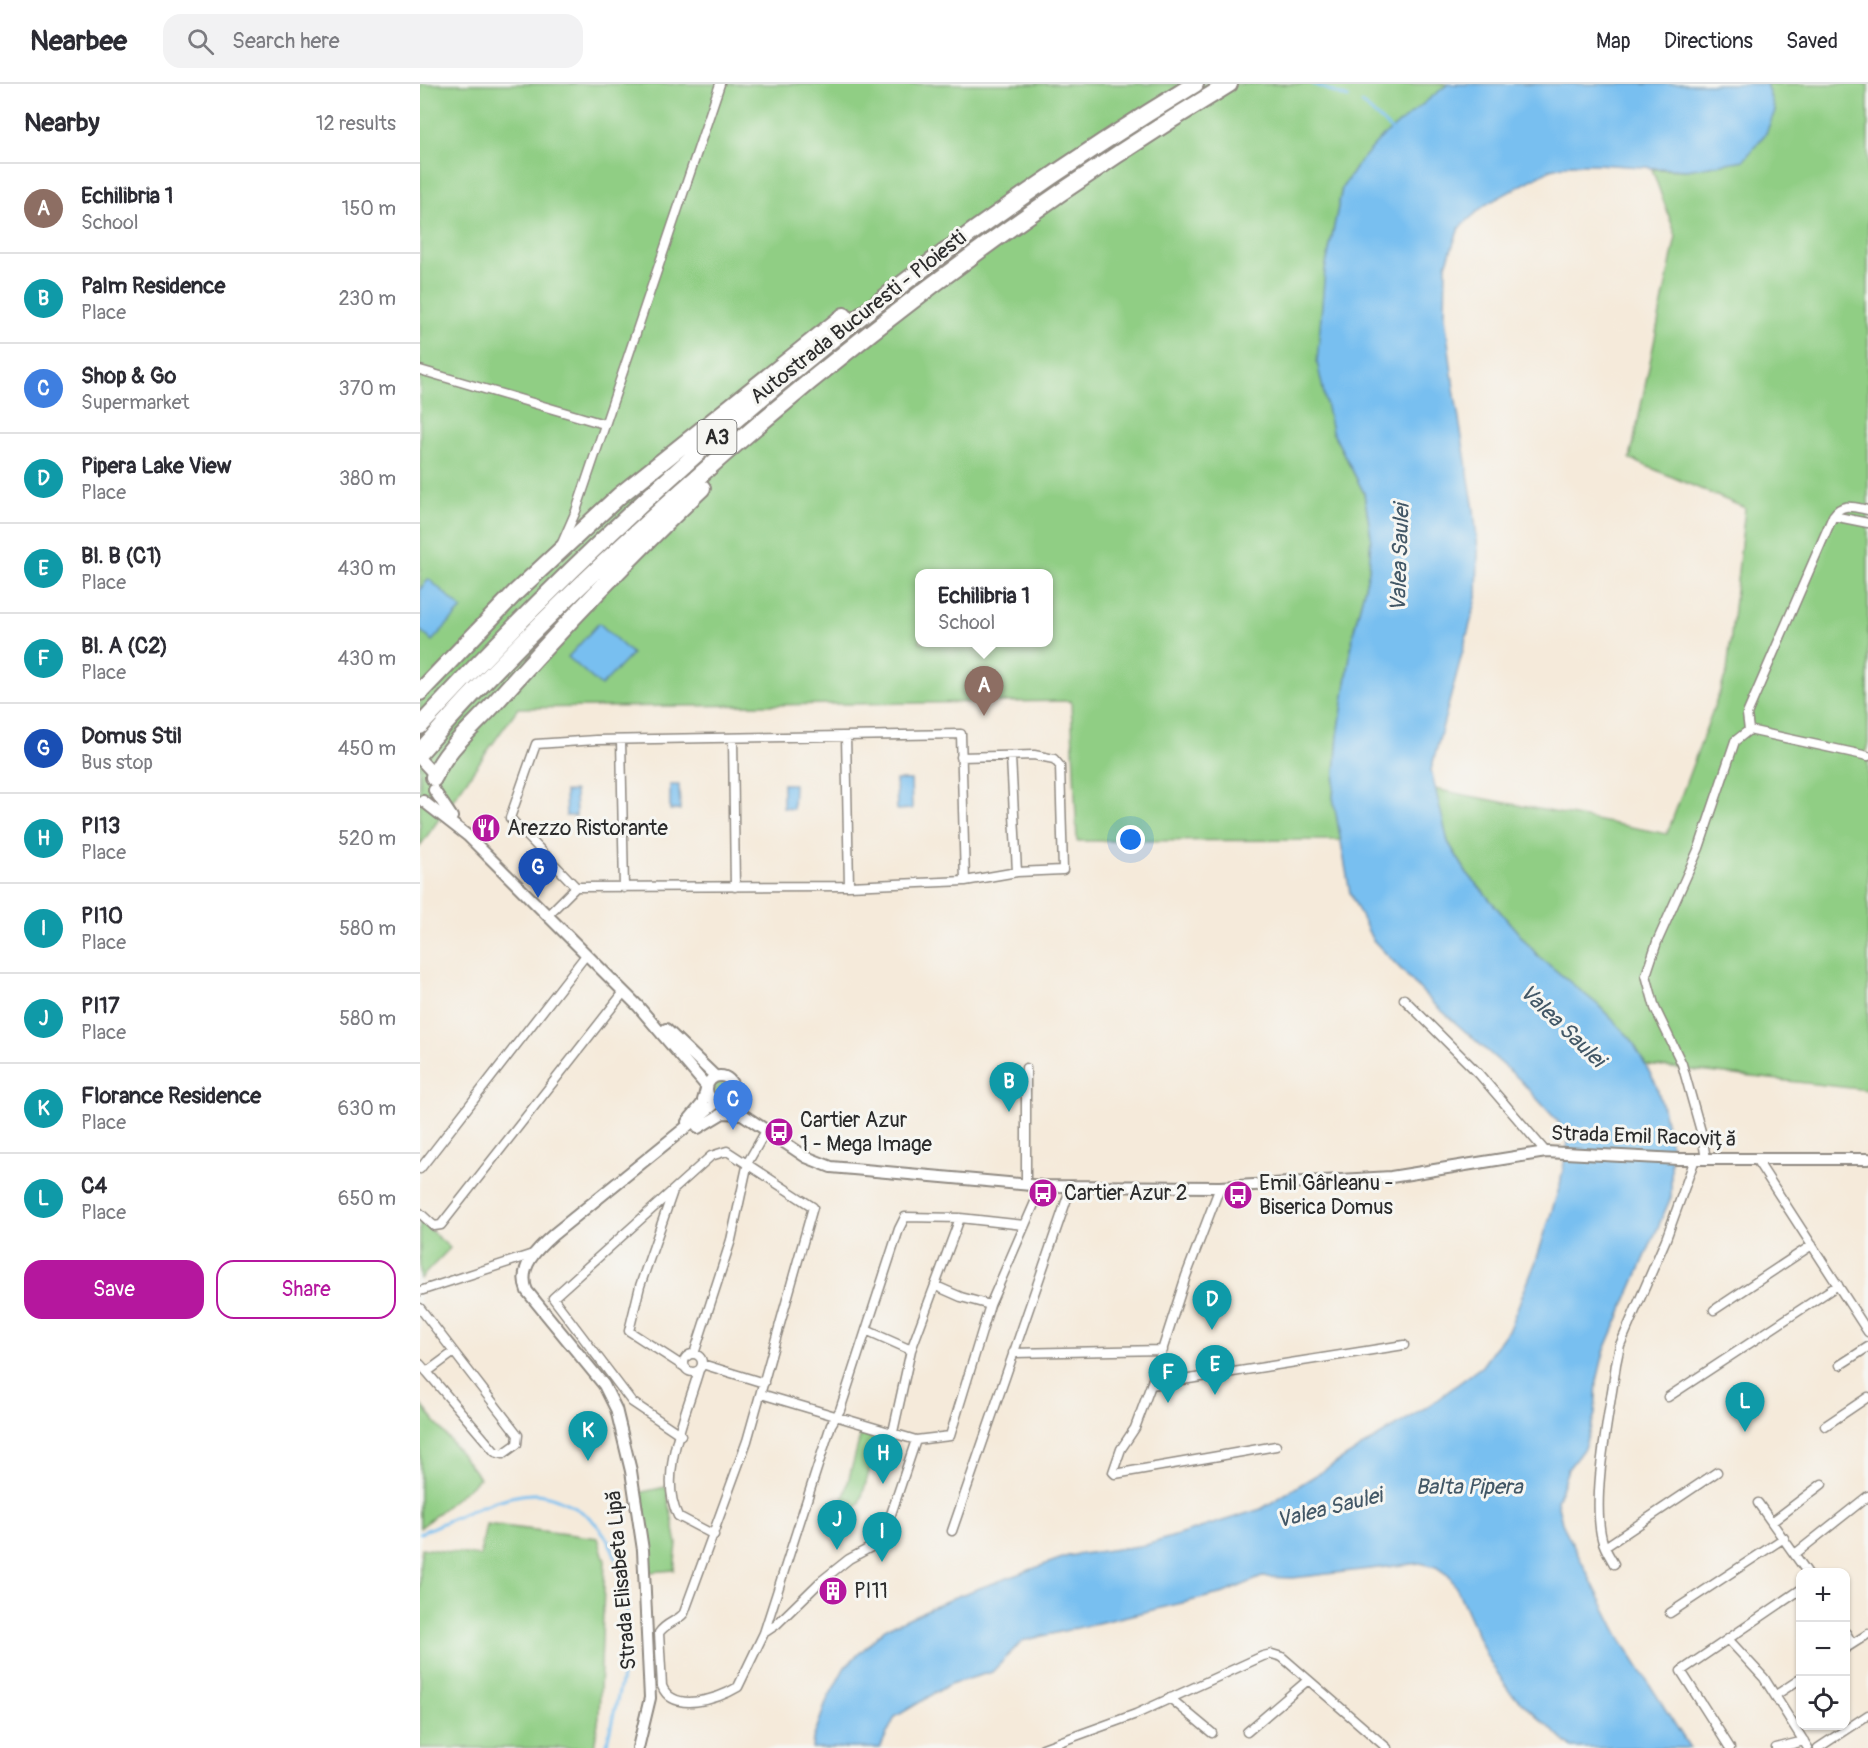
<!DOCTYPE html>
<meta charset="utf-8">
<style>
body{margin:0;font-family:Pangolin,sans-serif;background:#f2f2f3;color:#2b2b33}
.controls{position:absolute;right:18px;bottom:18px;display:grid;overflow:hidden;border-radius:12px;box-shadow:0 2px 4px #0004}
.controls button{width:54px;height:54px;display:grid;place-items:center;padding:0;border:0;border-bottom:2px solid #e1e1e2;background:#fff;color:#2b2b33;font:30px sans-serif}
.you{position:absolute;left:711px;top:756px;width:21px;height:21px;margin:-15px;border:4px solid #fff;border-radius:50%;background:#1a73e8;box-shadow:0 0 0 9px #1a73e833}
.badge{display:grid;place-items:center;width:39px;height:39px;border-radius:50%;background:#b5179e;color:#fff;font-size:20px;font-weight:700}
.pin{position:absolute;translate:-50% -50px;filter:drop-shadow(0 2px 3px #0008)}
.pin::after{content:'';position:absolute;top:32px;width:21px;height:18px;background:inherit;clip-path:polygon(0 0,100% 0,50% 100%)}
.popup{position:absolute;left:495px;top:485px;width:138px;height:78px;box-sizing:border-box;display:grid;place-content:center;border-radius:12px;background:#fff;filter:drop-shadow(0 2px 4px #0005);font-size:20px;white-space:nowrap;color:#7c7c81}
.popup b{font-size:22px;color:#2b2b33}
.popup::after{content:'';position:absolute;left:50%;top:100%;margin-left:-12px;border:12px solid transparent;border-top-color:#fff}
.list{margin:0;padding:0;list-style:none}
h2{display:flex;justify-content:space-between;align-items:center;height:78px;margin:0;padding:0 24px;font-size:26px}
h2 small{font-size:20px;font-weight:400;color:#7c7c81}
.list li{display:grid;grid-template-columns:39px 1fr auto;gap:18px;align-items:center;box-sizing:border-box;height:90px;padding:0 24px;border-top:2px solid #e1e1e2}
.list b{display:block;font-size:22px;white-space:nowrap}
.list p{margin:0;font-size:20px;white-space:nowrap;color:#7c7c81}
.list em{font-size:20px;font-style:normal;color:#7c7c81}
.actions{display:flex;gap:12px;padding:18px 24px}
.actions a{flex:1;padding:14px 0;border:2px solid #b5179e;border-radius:18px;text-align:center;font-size:21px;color:#b5179e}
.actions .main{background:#b5179e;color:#fff}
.icon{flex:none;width:33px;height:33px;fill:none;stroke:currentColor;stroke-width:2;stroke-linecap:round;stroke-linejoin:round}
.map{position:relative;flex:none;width:1448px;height:1664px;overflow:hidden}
header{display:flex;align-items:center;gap:36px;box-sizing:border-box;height:84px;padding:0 30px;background:#fff;border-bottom:2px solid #e1e1e2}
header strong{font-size:28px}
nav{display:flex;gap:33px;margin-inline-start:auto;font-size:21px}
.search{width:420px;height:54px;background:#f2f2f3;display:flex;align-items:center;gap:15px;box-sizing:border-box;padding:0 21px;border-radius:18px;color:#7c7c81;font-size:22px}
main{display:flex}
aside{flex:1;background:#fff}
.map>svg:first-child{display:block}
.green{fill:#90ce84;stroke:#5e7c58;stroke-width:1.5;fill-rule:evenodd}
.water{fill:#78bff0;stroke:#52758e;stroke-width:1.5}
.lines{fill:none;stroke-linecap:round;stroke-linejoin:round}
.stream{stroke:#78bff0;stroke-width:3}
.minor-casing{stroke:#908a82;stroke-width:11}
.tertiary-casing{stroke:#908a82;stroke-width:14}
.motorway-casing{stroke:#908a82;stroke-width:20}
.minor{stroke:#fff;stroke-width:8}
.tertiary{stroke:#fff;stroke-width:10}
.motorway{stroke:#fff;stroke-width:16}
.labels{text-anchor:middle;stroke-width:6;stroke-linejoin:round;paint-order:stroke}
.shield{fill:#f6f6f2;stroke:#686867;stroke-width:1.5}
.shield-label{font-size:20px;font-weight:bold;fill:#2b2b2b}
.street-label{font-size:21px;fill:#2b2b2b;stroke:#f6f6f2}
.poi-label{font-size:21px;fill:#2b2b2b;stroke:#f6f6f2;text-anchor:start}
.water-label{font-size:22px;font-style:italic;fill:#425766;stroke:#f6f6f2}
</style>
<header>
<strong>Nearbee</strong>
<div class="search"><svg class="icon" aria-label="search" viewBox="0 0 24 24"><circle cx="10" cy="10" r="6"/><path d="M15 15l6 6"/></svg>Search here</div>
<nav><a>Map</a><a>Directions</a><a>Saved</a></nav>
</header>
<main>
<aside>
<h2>Nearby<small>12 results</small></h2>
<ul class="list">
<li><span class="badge" style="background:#8d6e63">A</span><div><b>Echilibria 1</b><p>School</p></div><em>150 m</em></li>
<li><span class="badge" style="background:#0f9aa8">B</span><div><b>Palm Residence</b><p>Place</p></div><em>230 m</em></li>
<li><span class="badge" style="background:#3f7fe0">C</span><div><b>Shop &amp; Go</b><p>Supermarket</p></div><em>370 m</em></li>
<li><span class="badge" style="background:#0f9aa8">D</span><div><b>Pipera Lake View</b><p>Place</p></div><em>380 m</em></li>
<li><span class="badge" style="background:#0f9aa8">E</span><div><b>Bl. B (C1)</b><p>Place</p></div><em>430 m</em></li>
<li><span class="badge" style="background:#0f9aa8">F</span><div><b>Bl. A (C2)</b><p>Place</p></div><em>430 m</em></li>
<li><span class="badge" style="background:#1a4fb4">G</span><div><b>Domus Stil</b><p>Bus stop</p></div><em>450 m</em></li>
<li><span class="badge" style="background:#0f9aa8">H</span><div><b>PI13</b><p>Place</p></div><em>520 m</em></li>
<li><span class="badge" style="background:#0f9aa8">I</span><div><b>PI10</b><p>Place</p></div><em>580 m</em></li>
<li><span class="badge" style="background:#0f9aa8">J</span><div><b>PI17</b><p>Place</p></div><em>580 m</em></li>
<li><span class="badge" style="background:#0f9aa8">K</span><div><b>Florance Residence</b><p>Place</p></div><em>630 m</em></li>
<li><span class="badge" style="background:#0f9aa8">L</span><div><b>C4</b><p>Place</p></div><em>650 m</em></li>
</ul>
<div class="actions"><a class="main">Save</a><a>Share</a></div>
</aside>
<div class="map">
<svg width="1448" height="1664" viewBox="0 0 1448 1664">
<rect width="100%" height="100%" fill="#f6f6f2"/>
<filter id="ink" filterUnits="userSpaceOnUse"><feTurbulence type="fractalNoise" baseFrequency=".0167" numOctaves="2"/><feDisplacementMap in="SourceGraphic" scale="12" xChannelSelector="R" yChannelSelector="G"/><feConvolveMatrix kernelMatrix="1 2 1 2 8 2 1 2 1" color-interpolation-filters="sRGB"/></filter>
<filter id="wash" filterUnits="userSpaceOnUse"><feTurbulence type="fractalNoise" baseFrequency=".008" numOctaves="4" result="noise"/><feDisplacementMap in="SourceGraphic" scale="24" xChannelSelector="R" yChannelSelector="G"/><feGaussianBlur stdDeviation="1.35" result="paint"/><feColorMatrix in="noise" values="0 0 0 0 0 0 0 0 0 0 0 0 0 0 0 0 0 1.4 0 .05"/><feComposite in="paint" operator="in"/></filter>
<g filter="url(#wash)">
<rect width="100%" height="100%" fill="#f5eada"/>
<path class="green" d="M0,0h1028l-90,80 -16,24 -17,82 7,161 32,62 7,43 -2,35 -15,59 -16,106 -5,61 8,43 -264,1 -6,-140 -553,7 -98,138zM500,490h128v68h-128z
M1346,0h102v660l-4,13 4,1v332l-222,-25 -15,-26 -33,-34 -60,-49 -71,-83 -19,-31 -14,-53 233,45 60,-162 18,-164 -115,-49 46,-223 -24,-67 35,1 88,-59z
M291 1005a9 9 0 1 1 18 0a9 9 0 1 1-18 0Z
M0,1137l30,27 -30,31z
M0,1319l60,75 -60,50z
M441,1349l18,5 -19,65 -7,8 -12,-3z
M246,1403l11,57 -3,26 -24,2 -8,-80z
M66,1440l112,14 7,23 -6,155 -5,32h-174v-185l2,-15 58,8z"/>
<path class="water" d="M1028,0h318l9,27 -9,22 -22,27 -57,10 -90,-6h-25l-21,5 -66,36 -26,23 -13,37 -1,51 9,73 20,121 4,40 -1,48 -46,172 17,72 19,31 71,83 60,49 33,34 25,45 8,28 7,36v49l-67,155 -7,29 -2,33 -11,34 -16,21 -11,32 5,22 58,115 70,110h-118l-63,-57 -22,-34 -30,-68 -8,-13 -13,-9 -16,-4 -127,15 -31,-1 -38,16 -202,48 -30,31 -42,12 -55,33 -15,31h-68l1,-9 14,-39 18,-33 40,-38 70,-32 113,-41 78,-11 115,-36 169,-104 52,-39 27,-37 27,-68 24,-76 8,-43 -8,-18 -41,-45 -86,-76 -61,-64 -22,-46 -17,-96 5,-61 16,-106 15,-59 2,-35 -7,-43 -32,-62 -15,-69 8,-92 17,-82 16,-24 24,-27z
M9,495l33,30 -30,32 -12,-11v-41z
M179,539l33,31 -31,32 -33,-29z
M476,696h15l1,29 -15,1z
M363,700h11l-1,25 -10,-1z
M250,701h9l1,25h-10z
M155,707l1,25h-10l-1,-24z"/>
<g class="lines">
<path class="stream" d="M893,0l35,14
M942,19l29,27
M0,1449c31,-13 78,-38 112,-39 16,-1 33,8 47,16 42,25 51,89 47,135 -2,34 -13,69 -20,103"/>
</g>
</g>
<g filter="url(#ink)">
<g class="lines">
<g class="minor-casing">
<path id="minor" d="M0,286l184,54
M1413,432l35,7
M142,459l14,-32 144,-427
M1329,646l-2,-16 86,-198c9,-14 21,-9 35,-6
M426,652l3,150
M313,654l2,149
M201,656l3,148
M591,673l6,115
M156,803l-66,-69 26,-74 60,-4 365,-6 4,147
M127,832l29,-29 273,-1 116,-5 52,-9 46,-2 -3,-104 -6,-7 -20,-4 -73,2
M984,915l75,75 67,78
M1286,1075l-4,-24 -20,-71 -27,-56 -9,-33 11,-33 42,-94 36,-107 14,-11 119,26
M1336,1075l112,173
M0,1085l166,-214
M606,1100v-116
M800,1103l-34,89 -35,109 -16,43 -14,21 -8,23 2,2 161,-28
M253,1107l-33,95 -11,45 57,37
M0,1129l14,13 7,-1 183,-233
M516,1202l25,11 29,8
M0,1207l113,-37
M0,1224l98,127 -1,9 -14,10 -8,-2 -68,-80
M1294,1226l98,-65
M446,1246l45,20
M593,1269l150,-3
M274,1270l37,-114 17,-78 19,-33
M264 1279a9 9 0 1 1 18 0a9 9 0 1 1-18 0Z
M0,1280l7,8 27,-20
M282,1280l62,19
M1420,1281l28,-18
M279,1286c-12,42 -42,105 -21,146l36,19
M731,1301l253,-40
M341,1310l155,46 34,-4 40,-131 52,-119
M1248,1313l170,-112
M1405,1342l43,-29
M473,1348l18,-82 49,-132
M261,1351l-49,-33 -79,-104 158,-142 16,-5 86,56 -66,234 -63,172c-7,9 -18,9 -25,20l3,53c11,28 56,13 76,1l26,-54 67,-208 9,-15 59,-181 6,-12 55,1 64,7
M1338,1419l49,69
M1352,1438l50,-38
M532,1447l119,-344
M1185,1463l112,-75
M1375,1470l73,-58
M1194,1480c-4,-7 -10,-16 -12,-25 -11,-44 8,-128 14,-175l4,-19 46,-106 29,-80
M1250,1529l114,-75
M344,1549l12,-8 44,-43 29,-23 28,-15 7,-9 32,-95
M1426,1549l6,11
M1308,1555l36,39 44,70
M1426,1564l22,-14
M1356,1611l24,-16
M750,1614l42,35
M827,1648l61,-52
M623,1664l93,-34 127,-58 9,-2 10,3 105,91
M1310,1664l-49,-77 119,-81
M1356,1664l28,-7
M1398,1664l50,-33"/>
</g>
<g class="tertiary-casing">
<path id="tertiary" d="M0,675l11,12 4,10
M14,706l18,27
M3,717l45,35 170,170 69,81
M246,945l49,47
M287 1005a13 13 0 1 1 26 0a13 13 0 1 1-26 0Z
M304,1018l82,55 25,10 211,19 178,1 171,-10 155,-25 132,7h190
M267,1038l15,-18 4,-15
M278,1044l25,-15 18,1
M218,1664l12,-50 -7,-148 -12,-79 -15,-62 -12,-24 -77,-94c-10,-24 11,-43 27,-57l163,-132"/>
</g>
<g class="motorway-casing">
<path id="motorway" d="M0,608l96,-100 103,-96 225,-180
M0,642c228,-247 488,-468 775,-642
M0,668c81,-93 171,-179 262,-261 170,-152 352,-289 547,-407
M14,693c11,-27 38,-49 58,-71 67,-75 137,-149 210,-218"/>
</g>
<use href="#minor" class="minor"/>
<use href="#tertiary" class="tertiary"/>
<use href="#motorway" class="motorway"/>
</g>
</g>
<defs>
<g id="restaurant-disc" transform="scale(1.5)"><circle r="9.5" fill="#b5179e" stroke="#f6f6f2"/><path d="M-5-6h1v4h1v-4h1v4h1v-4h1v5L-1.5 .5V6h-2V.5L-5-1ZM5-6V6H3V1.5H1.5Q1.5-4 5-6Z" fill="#fff"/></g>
<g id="bus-disc" transform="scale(1.5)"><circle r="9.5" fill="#b5179e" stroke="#f6f6f2"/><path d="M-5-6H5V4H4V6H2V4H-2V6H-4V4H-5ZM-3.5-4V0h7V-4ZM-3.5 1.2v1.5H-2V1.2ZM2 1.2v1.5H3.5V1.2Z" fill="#fff"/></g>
<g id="building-disc" transform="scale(1.5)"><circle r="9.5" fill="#b5179e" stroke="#f6f6f2"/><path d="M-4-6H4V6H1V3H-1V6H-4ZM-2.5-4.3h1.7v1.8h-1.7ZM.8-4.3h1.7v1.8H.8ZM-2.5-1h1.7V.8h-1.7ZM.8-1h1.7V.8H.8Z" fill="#fff"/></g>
</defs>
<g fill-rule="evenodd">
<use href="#restaurant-disc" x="66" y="744"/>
<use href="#bus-disc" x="359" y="1048"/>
<use href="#bus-disc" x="623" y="1109"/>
<use href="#bus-disc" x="818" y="1111"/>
<use href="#building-disc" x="413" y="1507"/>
</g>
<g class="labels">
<rect class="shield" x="277.5" y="336" width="39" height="34" rx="4.5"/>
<g class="shield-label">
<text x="297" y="360">A3</text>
</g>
<g class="street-label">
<text transform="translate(438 233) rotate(-38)" y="7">Autostrada Bucuresti - Ploiesti</text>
<text transform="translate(1224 1052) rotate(2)" y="7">Strada Emil Racoviță</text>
<text transform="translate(201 1496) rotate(-95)" y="7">Strada Elisabeta Lipă</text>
</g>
<g class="poi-label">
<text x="87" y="751">Arezzo Ristorante</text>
<text x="380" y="1043">Cartier Azur<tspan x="380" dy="24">1 - Mega Image</tspan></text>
<text x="839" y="1106">Emil Gârleanu -<tspan x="839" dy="24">Biserica Domus</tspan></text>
<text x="644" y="1116">Cartier Azur 2</text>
<text x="434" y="1514">PI11</text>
</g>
<g class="water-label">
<text transform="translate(979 474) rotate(-88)" y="8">Valea Saulei</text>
<text transform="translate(1143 941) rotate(44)" y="8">Valea Saulei</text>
<text x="1049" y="1410">Balta Pipera</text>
<text transform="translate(909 1423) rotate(-14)" y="8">Valea Saulei</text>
</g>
</g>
</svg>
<div class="controls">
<button>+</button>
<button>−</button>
<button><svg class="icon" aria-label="locate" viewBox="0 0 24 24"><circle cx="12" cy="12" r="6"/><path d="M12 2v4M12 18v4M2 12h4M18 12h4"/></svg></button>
</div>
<div class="you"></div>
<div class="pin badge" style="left:564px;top:632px;background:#8d6e63">A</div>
<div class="popup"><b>Echilibria 1</b>School</div>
<div class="pin badge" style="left:589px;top:1028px;background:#0f9aa8">B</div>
<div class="pin badge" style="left:313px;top:1046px;background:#3f7fe0">C</div>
<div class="pin badge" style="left:792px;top:1246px;background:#0f9aa8">D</div>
<div class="pin badge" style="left:795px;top:1311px;background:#0f9aa8">E</div>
<div class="pin badge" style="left:748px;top:1319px;background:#0f9aa8">F</div>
<div class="pin badge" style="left:118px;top:814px;background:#1a4fb4">G</div>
<div class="pin badge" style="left:463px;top:1400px;background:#0f9aa8">H</div>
<div class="pin badge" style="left:462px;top:1478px;background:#0f9aa8">I</div>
<div class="pin badge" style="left:417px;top:1466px;background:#0f9aa8">J</div>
<div class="pin badge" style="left:168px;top:1377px;background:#0f9aa8">K</div>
<div class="pin badge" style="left:1325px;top:1348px;background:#0f9aa8">L</div>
</div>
</main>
